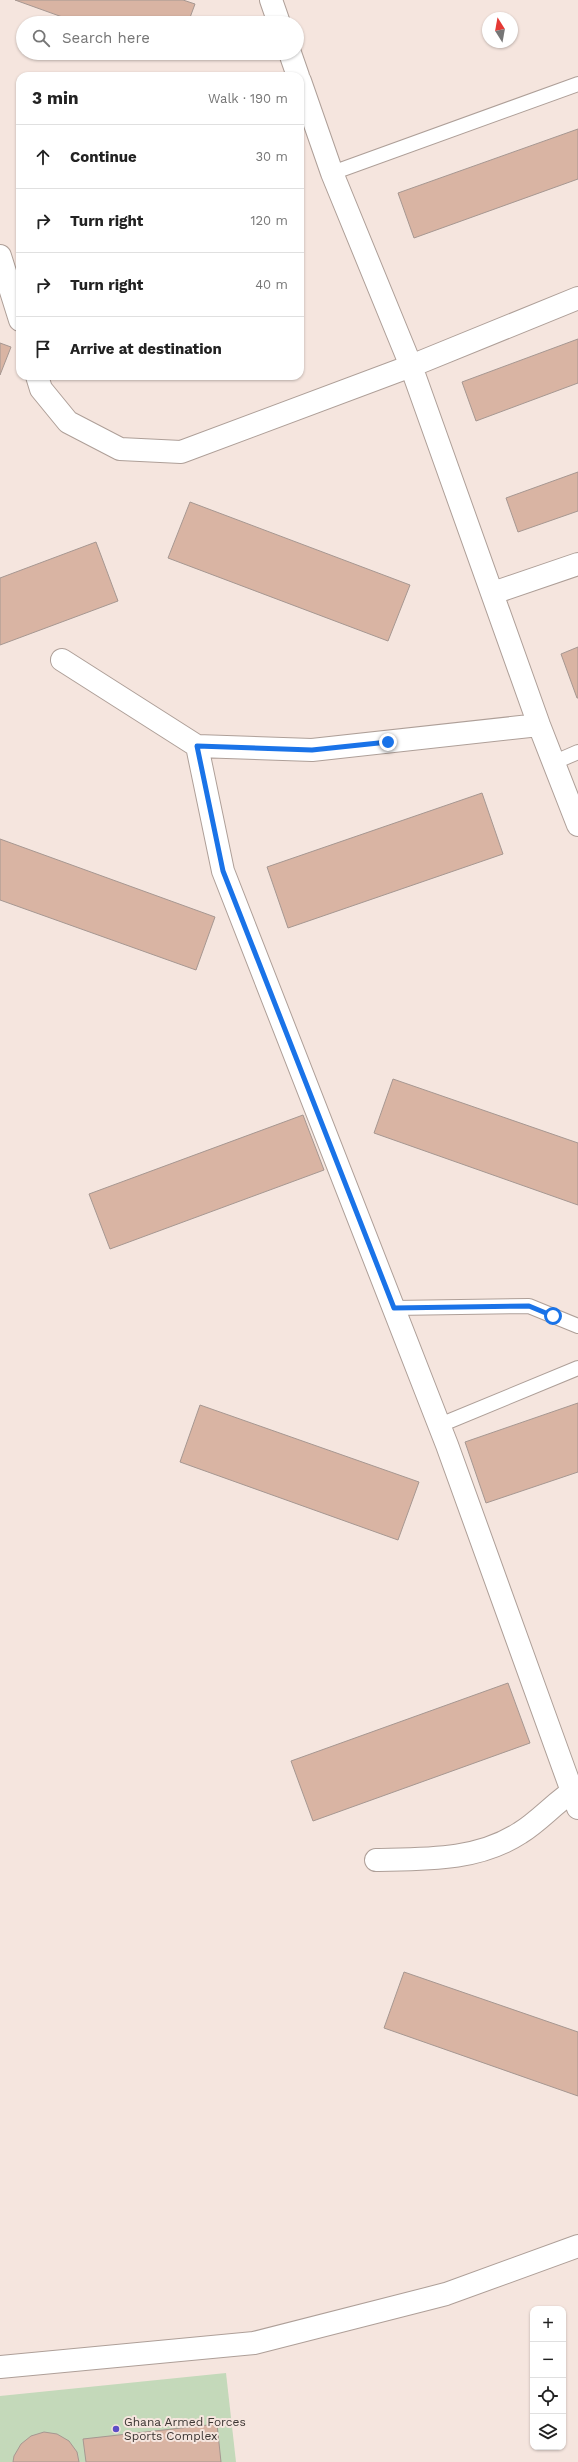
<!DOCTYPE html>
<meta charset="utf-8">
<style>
body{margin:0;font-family:"Work Sans",sans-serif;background:#f6f6f6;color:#222}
.controls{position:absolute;right:12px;bottom:12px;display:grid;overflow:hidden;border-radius:8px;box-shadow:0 1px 3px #0004}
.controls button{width:36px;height:36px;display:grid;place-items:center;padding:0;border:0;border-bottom:1px solid #e0e0e0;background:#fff;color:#222;font:20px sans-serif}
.compass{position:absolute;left:482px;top:12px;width:36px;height:36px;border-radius:50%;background:#fff;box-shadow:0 1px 3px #0004;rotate:349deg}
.stop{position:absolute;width:12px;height:12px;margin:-9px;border:3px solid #1a73e8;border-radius:50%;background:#fff}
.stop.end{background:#1a73e8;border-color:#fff;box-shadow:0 1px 4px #0008}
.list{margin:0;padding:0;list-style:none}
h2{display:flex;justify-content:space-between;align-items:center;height:52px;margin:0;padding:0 16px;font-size:17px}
h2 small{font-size:13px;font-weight:400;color:#767676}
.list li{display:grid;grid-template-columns:26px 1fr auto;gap:12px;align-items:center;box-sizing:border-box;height:64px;padding:0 16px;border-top:1px solid #e0e0e0}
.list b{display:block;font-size:15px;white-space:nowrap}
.list em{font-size:13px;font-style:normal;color:#767676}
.icon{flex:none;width:22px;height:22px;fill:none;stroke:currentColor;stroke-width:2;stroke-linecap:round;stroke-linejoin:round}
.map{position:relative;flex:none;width:578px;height:2462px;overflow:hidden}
.search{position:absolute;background:#fff;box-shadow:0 1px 3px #0004;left:16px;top:16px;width:288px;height:44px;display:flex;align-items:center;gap:10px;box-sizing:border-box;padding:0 14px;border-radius:22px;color:#767676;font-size:15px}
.panel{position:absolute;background:#fff;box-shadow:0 1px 3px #0004;left:16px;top:72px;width:288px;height:308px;border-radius:12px}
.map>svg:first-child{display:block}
.green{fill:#c4d9ba}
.building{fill:#d9b4a3;stroke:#a69791}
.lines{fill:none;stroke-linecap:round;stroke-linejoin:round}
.lane-casing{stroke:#ae9f98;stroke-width:16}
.street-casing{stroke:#ae9f98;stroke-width:24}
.lane{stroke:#fff;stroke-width:14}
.street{stroke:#fff;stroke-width:22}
.route{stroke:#1a73e8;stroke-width:5}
.poi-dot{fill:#5e4ec6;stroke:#f5e5de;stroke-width:1.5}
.labels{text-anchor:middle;stroke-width:4;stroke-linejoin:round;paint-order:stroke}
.poi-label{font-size:12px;fill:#3c3633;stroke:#f5e5de;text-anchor:start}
</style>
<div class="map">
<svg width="578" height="2462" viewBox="0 0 578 2462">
<rect width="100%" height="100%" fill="#f5e5de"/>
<path class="green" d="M226,2373l10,89h-236v-66z"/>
<path class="building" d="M15,0h168l12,4 -7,19h-109z
M161,53h16l-2,5z
M578,129v50l-164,59 -16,-45z
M578,339v44l-102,38 -14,-39z
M0,343l11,4 -11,28z
M578,472v39l-60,21 -12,-34z
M190,502l220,83 -22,56 -220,-83z
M96,542l22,59 -118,44v-67z
M578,647v51h-1l-16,-44z
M482,793l21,61 -215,74 -21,-61z
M0,839l215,78 -19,53 -196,-70z
M393,1079l185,64v62l-204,-72z
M303,1115l21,55 -214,79 -21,-55z
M578,1403v69l-92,31 -21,-61z
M200,1405l219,77 -21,58 -218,-78z
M508,1683l22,60 -217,78 -22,-60z
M404,1972l174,60v64l-194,-68z
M217,2424l4,38h-135l-3,-23z
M44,2432l13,2 12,7 8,11 2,10h-66l1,-6 7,-12 10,-8z"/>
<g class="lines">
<g class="lane-casing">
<path id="lane" d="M332,173l246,-89
M555,762l23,-10
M394,1308l135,-2 49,20
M440,1425l138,-57"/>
</g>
<g class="street-casing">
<path id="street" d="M271,0l8,23
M290,53l8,23
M300,81l32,92 79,193 128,359 39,100
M0,256l20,64
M37,376l4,13 27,33 52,27 61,3 230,-86 167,-68
M493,593l85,-29
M62,660l135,86 115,4 227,-25
M197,746l26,125 224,574 131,363
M376,1860c49,-1 101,1 144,-27 21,-13 37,-33 58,-45
M0,2367l254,-24 192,-49 132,-48"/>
</g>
<use href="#lane" class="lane"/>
<use href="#street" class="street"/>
</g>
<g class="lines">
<path class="route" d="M388,742l-76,8 -115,-4 26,125 171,437 135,-2 24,10"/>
</g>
<circle class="poi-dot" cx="116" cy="2429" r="4"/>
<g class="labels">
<g class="poi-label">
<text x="124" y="2426">Ghana Armed Forces<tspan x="124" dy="14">Sports Complex</tspan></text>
</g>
</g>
</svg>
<div class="controls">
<button>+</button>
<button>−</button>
<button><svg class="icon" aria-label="locate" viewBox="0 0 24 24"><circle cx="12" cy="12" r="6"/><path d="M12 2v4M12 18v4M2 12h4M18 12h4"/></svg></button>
<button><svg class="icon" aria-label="layers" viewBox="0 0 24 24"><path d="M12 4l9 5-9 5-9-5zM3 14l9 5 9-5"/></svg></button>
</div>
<svg class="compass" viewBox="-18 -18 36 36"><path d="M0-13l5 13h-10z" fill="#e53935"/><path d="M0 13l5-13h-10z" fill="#767676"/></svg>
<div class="stop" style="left:553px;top:1316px"></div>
<div class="stop end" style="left:388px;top:742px"></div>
<div class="search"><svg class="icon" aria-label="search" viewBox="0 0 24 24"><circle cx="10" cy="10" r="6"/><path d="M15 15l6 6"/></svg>Search here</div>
<section class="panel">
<h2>3 min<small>Walk · 190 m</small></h2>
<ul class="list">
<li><svg class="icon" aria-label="ahead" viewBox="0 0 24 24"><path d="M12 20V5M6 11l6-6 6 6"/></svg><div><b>Continue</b></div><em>30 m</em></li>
<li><svg class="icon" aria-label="right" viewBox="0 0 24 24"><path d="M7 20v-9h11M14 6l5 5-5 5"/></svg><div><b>Turn right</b></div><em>120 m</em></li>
<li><svg class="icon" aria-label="right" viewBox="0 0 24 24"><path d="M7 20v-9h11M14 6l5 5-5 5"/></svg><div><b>Turn right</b></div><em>40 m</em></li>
<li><svg class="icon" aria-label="arrive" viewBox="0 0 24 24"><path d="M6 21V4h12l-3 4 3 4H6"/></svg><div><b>Arrive at destination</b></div></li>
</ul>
</section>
</div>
